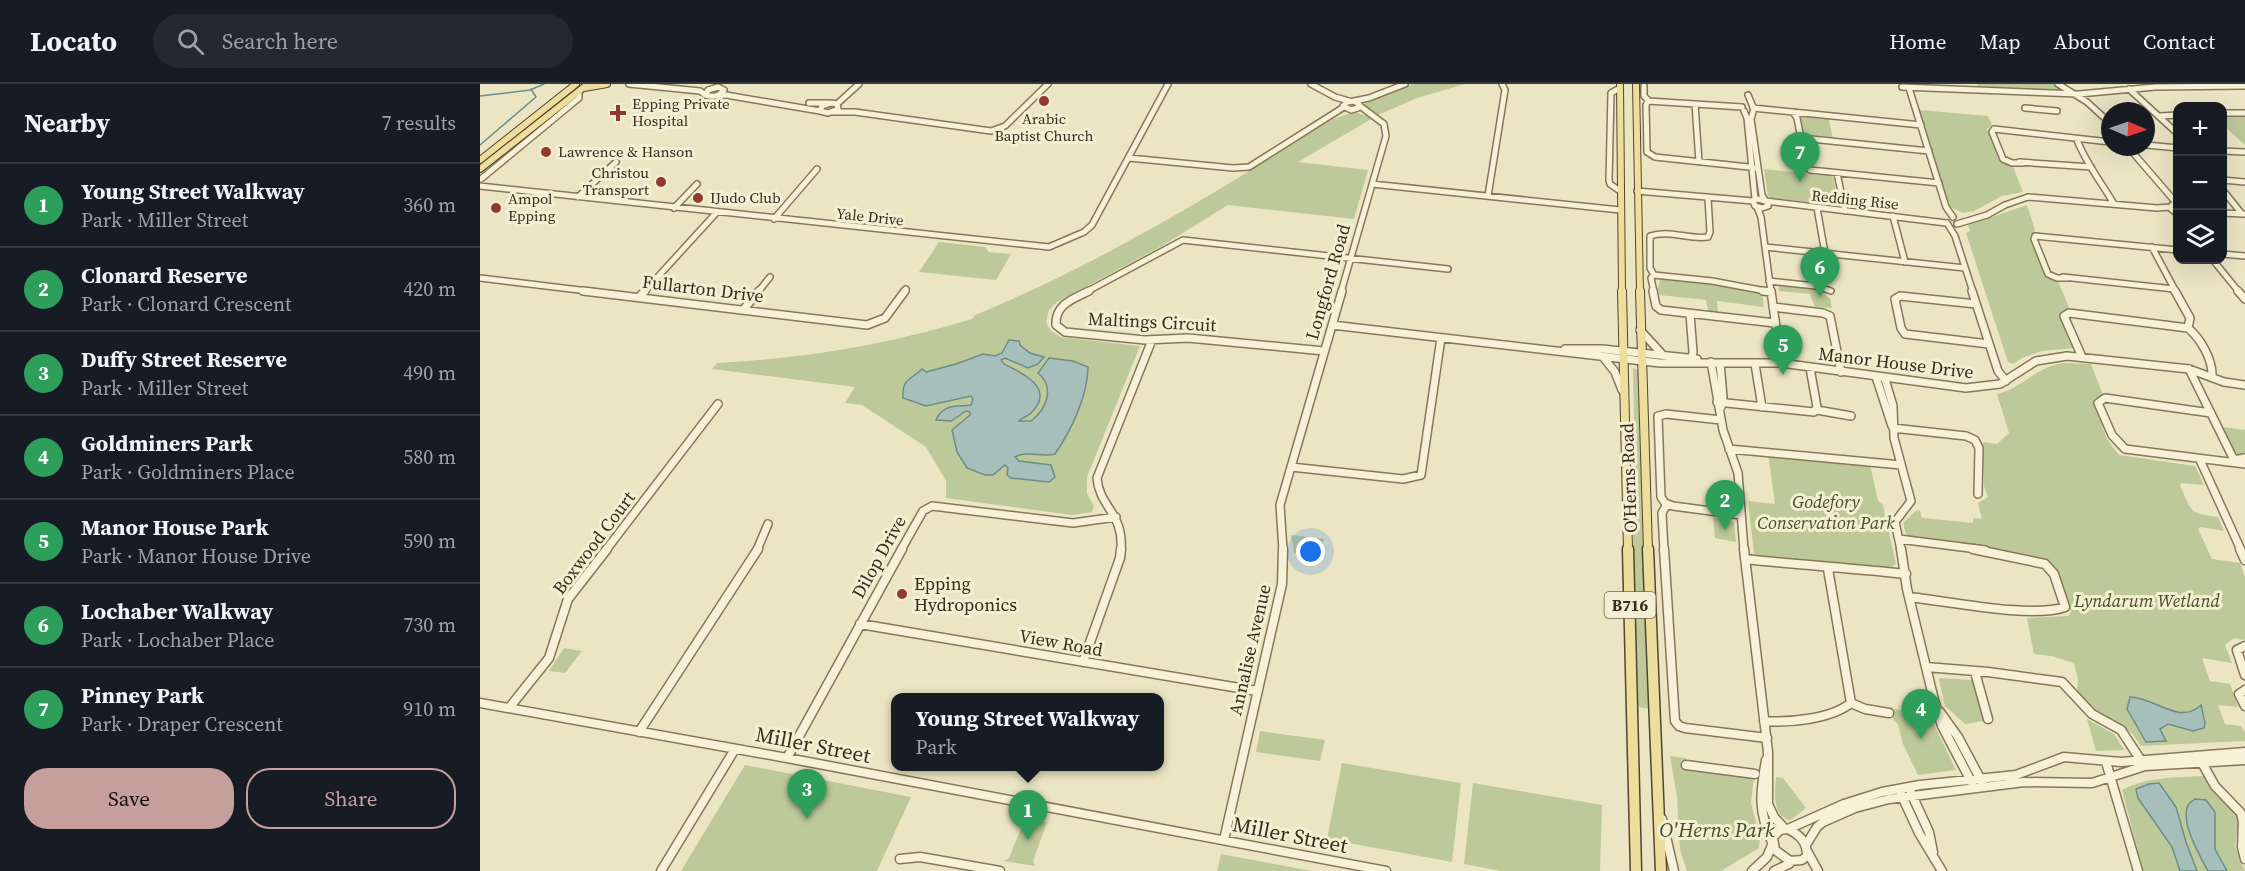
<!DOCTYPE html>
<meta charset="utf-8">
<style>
body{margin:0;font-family:"Source Serif 4",serif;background:#242831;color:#f1f3f6}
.controls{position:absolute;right:18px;top:18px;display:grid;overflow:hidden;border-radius:12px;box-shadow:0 6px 24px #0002}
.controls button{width:54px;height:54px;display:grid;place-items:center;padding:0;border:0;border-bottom:2px solid #363941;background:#171b24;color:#f1f3f6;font:30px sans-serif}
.compass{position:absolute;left:1621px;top:18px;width:54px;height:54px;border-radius:50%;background:#171b24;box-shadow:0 6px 24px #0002;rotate:92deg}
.you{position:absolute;left:831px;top:468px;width:21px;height:21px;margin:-15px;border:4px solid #fff;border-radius:50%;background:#1a73e8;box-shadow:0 0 0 9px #1a73e833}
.badge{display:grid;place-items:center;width:39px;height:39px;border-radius:50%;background:#c69f9c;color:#fff;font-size:20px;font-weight:700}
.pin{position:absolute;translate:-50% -50px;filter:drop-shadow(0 2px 3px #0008)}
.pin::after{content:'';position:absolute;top:32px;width:21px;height:18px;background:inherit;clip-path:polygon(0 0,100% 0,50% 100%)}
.popup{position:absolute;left:411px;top:609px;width:273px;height:78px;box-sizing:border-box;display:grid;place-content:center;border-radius:12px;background:#171b24;filter:drop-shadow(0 2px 4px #0005);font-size:20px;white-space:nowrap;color:#9ea1a6}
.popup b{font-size:22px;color:#f1f3f6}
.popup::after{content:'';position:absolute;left:50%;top:100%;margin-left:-12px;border:12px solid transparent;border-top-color:#171b24}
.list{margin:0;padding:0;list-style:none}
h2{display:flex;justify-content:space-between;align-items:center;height:78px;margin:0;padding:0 24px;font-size:26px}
h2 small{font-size:20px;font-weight:400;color:#9ea1a6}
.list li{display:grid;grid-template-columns:39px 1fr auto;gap:18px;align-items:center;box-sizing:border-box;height:84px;padding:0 24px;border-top:2px solid #363941}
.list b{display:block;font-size:22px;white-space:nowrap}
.list p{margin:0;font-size:20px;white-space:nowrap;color:#9ea1a6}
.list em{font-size:20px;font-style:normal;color:#9ea1a6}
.actions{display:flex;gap:12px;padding:18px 24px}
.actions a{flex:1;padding:14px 0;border:2px solid #c69f9c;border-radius:24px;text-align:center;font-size:21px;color:#c69f9c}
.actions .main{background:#c69f9c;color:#111}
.icon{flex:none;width:33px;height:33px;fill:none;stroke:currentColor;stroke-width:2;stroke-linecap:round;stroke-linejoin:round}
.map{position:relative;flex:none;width:1765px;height:787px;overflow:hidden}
header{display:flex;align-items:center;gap:36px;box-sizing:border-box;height:84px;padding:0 30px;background:#171b24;border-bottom:2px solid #363941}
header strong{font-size:28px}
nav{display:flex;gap:33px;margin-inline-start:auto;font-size:21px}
.search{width:420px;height:54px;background:#242831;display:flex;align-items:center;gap:15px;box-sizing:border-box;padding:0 21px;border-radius:33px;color:#9ea1a6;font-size:22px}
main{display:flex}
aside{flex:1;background:#171b24}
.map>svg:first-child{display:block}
.green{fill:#bec999}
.water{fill:#a6bfbb;stroke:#6d8d89;stroke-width:1.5}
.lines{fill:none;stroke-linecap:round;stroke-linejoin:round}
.stream{stroke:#6d8d89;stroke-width:1.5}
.minor-far2-casing{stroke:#86775b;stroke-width:8}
.minor-far1-casing{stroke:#86775b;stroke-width:10}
.minor-casing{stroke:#86775b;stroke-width:11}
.major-far2-casing{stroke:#54452f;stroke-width:8}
.major-far1-casing{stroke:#54452f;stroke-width:10}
.major-casing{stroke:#54452f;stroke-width:13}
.minor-far2{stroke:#f7f1d7;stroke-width:5}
.minor-far1{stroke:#f7f1d7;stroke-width:7}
.minor{stroke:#f7f1d7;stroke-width:8}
.major-far2{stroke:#edde9e;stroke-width:6}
.major-far1{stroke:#edde9e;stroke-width:8}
.major{stroke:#edde9e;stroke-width:10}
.poi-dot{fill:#92392e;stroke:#f4eed3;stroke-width:2}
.labels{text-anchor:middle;stroke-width:6;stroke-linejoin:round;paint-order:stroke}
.far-poi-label{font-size:15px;fill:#362d1f;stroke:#f4eed3;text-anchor:start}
.far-street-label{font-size:15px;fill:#362d1f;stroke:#f4eed3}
.shield{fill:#f4eed3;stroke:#6f6755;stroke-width:1.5}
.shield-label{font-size:16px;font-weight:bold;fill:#362d1f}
.street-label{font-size:18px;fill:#362d1f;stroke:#f4eed3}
.park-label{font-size:18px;font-style:italic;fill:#425226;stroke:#f4eed3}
.poi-label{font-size:18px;fill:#362d1f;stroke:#f4eed3;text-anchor:start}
.near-street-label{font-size:21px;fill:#362d1f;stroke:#f4eed3}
.near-park-label{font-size:21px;font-style:italic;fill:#425226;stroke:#f4eed3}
</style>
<header>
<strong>Locato</strong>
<div class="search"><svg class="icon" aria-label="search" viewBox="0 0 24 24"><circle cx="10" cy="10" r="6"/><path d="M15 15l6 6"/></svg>Search here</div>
<nav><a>Home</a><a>Map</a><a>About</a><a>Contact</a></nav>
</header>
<main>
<aside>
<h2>Nearby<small>7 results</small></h2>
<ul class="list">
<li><span class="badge" style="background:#2e9e5b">1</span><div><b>Young Street Walkway</b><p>Park · Miller Street</p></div><em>360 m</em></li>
<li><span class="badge" style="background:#2e9e5b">2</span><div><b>Clonard Reserve</b><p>Park · Clonard Crescent</p></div><em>420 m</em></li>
<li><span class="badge" style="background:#2e9e5b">3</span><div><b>Duffy Street Reserve</b><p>Park · Miller Street</p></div><em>490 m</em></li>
<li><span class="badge" style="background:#2e9e5b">4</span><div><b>Goldminers Park</b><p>Park · Goldminers Place</p></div><em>580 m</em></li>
<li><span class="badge" style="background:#2e9e5b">5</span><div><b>Manor House Park</b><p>Park · Manor House Drive</p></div><em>590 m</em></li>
<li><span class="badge" style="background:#2e9e5b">6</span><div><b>Lochaber Walkway</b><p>Park · Lochaber Place</p></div><em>730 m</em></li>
<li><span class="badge" style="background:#2e9e5b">7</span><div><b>Pinney Park</b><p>Park · Draper Crescent</p></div><em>910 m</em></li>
</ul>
<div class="actions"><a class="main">Save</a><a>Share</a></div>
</aside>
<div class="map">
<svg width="1765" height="787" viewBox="0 0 1765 787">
<rect width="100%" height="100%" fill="#ece5c4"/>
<path class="green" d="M933,0h52l-48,14 -39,17 -10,-5 -4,-6z
M1497,0h79l7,7 -83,-2z
M1439,26l69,6 4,9 -5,4 12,29 13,6 11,28 -21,4 -28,15 -11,2 -13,-6z
M875,28l18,6 -75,44 70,8 -14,49 -126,-14 -68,42 -103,55 -8,8 -3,12 4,8 10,7 80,9 -53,131v17l7,12 -2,6 -20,3 -126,-17v-17l-20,-34 -64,-42 -17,-2 10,-16 -143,-18 5,-6c90,-5 169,-18 255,-44l3,-4c129,-53 240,-122 358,-196z
M1742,30h23v31l-22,-20z
M1319,31l29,1 5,23 -30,-4z
M1284,85l66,7 3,1 5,26 -1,2 -65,-7 -4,-2z
M1547,121l8,25 -5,8 13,34 15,9 12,29 -9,5 14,33 -33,3 -20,7 -9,6 -5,-2 -42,-129 4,-2 -2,-6z
M459,158l46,5 4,5 22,2 -15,26 -77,-8z
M1181,193l101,15 2,15 -47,-6 1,11 -10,-1 -2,-11 -47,-5 -1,-7z
M1302,201l35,4 13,9 2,10 -17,-1 -5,-13 -31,-3v-5z
M1584,279l27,1 12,31 -8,4 -1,4 13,36 12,16 76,11 9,19 -22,-2 -2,2c12,27 8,28 38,32l6,14 -23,-4 -3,2 14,30 28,4 5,14v63l-11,-2 -9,7 7,18 -30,-5 8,23 20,3 8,23 -20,-2 7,19 16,2 4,6v9l-104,5 -9,-13 -37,-21 -18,-19 1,-14 -4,-16 -23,-7 -17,-2 -7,-36 41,-2 3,-4 -14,-40 -5,-8 -62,-16 -80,-10 -4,-4 -3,-11 14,-13 3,1 2,7 51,5v-5l9,1 -4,-16 10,-6 -4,-11 -1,-44 14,2 12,-11 -12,-39c27,-7 38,-27 67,-31z
M1153,284l6,3 12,338 -13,-2 -8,-272 4,-15z
M1743,343l22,3v27l-7,-1 -3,-4z
M1288,369l102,11 8,37 5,4 13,59 -5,4 -135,-12 -2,-3 -6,-52 27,3z
M1233,434l21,4 2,20 -21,-4z
M811,451l33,4 -4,17 -26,-3z
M84,564l18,3 -17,22 -16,-2z
M1461,594l31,2 12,41 -19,3 -20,-18 -6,-27z
M1410,622l4,3 35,5 27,56 -38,5 -15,-31 -5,-20 -5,-4z
M1607,635l27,15 10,16 -28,1z
M780,647l65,9 -5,21 -64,-9z
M1190,672l16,2 1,8 67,10 -3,27 9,34 -1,11 -38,23h-34l-7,-21 -3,-53z
M862,679l119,20 -9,79 -125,-23z
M265,681l166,32 -34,74h-196z
M1724,692l9,13 24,26 2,6 -4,25 10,25h-102l-21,-81c27,-14 52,-12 82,-14z
M1296,693l7,1 23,30 -15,12c-20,-3 -16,-29 -15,-43z
M993,699l129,22 -2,66h-99l-37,-7z
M545,734l22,4 -14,39 2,5 -31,-5 5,-3z
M741,770l91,17h-95z"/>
<path class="water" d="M529,256l10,1 1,4 10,8 14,4 -6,7 -10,4 -23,-10 -4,2 3,4c19,9 53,25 26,50 -4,3 -9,4 -11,7h12c16,-12 24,-34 7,-48l11,-15 24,3 15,6c0,28 -17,64 -33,87 -13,4 -28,-4 -40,3l4,4 32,4 4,12 -6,5 -38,-4 -4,-3 1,-7 -3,-3 -12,10h-8l-18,-7 -10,-16 -5,-22 18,-15v-3l-4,-1 -15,10 -15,-1c7,-17 22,-13 35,-15l2,-6 -2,-3 -45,10 -23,-8c-1,-20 7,-17 19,-29l4,3 30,-8 27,-10 12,2 7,-3z
M1650,613c25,0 49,29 71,8l4,18 -1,5 -11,3 -25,-7 -8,5 6,12 -20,1 -19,-33z
M1679,699l17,24 10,35 11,29h-17l-8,-24 -34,-49 -2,-9 13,-5z
M1715,715l11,1 9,12v37l12,22h-19c-7,-13 -30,-52 -19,-67 1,-2 4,-3 6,-5z"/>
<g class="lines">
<path class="stream" d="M0,12l50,-6 14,-6
M0,61l56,-48 -5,-8"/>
<g class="minor-far2-casing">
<path id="minor-far2" d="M149,0l71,7 4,3
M831,0l24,13 14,4
M1578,0l29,18 23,21
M1164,2v10l5,5
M238,3l6,3c-5,7 -11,7 -19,5l3,-5z
M1422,3l177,7 76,-7 90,-1
M1140,4l-9,5 -2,87 1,4 10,7
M1429,4l37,119 7,10
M1649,5l49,45
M1268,11l5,12
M236,12l10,-1 94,16
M874,17l15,-3 36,-14
M874,17l5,3 -1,4 -7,2 -8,-4 4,-4z
M329,19h19
M351,19l6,1 1,5 -10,4 -8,-2 2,-5z
M357,20l22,-20
M1215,20l4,58
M1262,23l-94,-6 -2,4 1,47 8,5 103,11
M1273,24l168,17
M1545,24l32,3
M1264,27l3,7 8,81
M351,28h24l136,19 14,-5 43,-42
M1273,28l-2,7 11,76 3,5
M1313,28l4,6 9,48 4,4 129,13
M1742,29h23
M1680,32l18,-1
M1321,54l128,13
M1597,56c9,23 24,42 37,64
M1666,61l32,3
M1648,63l50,58
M1742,67l23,1
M649,74l104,10 16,-1 95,-60
M1539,78l72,5
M1543,79h-11l-9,-4 -11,-27 2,-3 116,13
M1357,89l8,38
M1,95l98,-81v-7
M1742,96l23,2
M892,100l248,26
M0,102l569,61 35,-15 8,-7 76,-141
M1742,105l20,25
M1157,107l116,10
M1008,112l17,-106 -3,-6
M98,113l38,-35
M1278,115l8,2 2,5 -6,2 -7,-2 -2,-5z
M1286,117l180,22
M1692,121l-1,4 7,5
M1277,123l4,10 10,75
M194,124l23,-24
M1337,124l8,45
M1742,129l22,1
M1413,132l12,46
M294,135l43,-50
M1467,139l8,13 18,56
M1477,140l30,-9 18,-10 23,-8 129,11 13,-1
M1285,163l200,21
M1672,163l24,45
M1742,170l23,2
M1733,176l26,32
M1174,191l-4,-7v-32c19,-7 38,4 58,1l2,-5 -2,-34
M1174,191l58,6 59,11
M1583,193l111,12
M0,194l116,14
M1588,194h-11l-9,-4 -14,-35 1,-3 143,14
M1289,197l47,5 15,5
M164,208l73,-80
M278,208l12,-15
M424,208l2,-3
M606,208l97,-52 265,29
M861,208l45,-156 -2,-12 -24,-18
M1174,208l-3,-14 3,-3"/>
</g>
<g class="minor-far1-casing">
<path id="minor-far1" d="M103,207l284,34 18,-7 20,-27
M609,207c-16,8 -34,13 -33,34l9,7 80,8 43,-2 136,13
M1173,207l3,15 5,4 114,13
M1283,207l8,1
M1291,207l10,72
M1492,207l26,80 8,10
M1695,207l15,27 -2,10c13,11 25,32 24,49
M1758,207l7,8
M159,213l6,-6
M1496,220l-76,-8 -5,3 6,29 4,6 84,10
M1293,223l50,6 7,3 11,56
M264,225l15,-18
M1210,230l3,38 -2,10
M852,241l328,38h121l185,25 34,-4 36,-23 31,-5 122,13 35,13 21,3
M1160,246l22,24
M1085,265h37l95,10
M1123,273l12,15 7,18
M1602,273l-18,-41 5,-3 119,15
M1231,278l12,68 15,43 6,77
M1240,279l3,34 -2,10
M1275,280l7,43
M1709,285l46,93
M1396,293l16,49
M1405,295l8,27 1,32 17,63 -16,21 6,28
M1237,318l97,10 3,-5 -7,-39
M1337,326l34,6
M1731,329l-106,-15 -7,5 14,32 13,14 120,15
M1241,336l-55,-6 -8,2 3,81 4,6 8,3 68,9
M1413,344l73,8 9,4 4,8 -1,46
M1249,365l172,16
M1720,376l41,90
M1752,376l13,-2
M811,383l112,12 18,-4 20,-137
M1419,455l86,11
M126,466l112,-146
M277,466l11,-26
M421,466l22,-39 9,-5 141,17 43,-6
M641,466c3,-37 -22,-43 -24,-72l55,-138
M803,466l-3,-45 62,-214
M1184,466l-2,-37 5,-9"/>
</g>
<g class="minor-casing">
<path id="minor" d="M1184,465l11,172 4,5 6,2 82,10
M1264,465l24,203v52l6,13 11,12
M1421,465l6,40 27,111 8,26 30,57
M1760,465l5,11
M1265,475c54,6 107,9 161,15
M1429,513c38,4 123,22 156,10l-11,-33 -9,-10 -72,-15
M380,540l397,67
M1765,562l-8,4 8,25
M603,578l37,-104 1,-9
M1446,583l62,5 74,10 30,32 29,16 21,32
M1495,588l13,47
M1765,606l-6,4 6,12
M0,619l307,55 599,113
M1371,619l14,6 24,4
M29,624l40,-50 19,-59 39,-50
M1460,628l18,25 24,45
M1284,637c25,2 67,-2 87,-18l-23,-134
M159,648l119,-183
M307,674l115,-209
M1286,676c-6,33 -8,51 6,82
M1721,677l14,25 26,27 2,9 -1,25 3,12
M1626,678l32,109
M1206,681l69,9
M1431,709l18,39 4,20
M1421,710l18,39 23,38
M1182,735l12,52
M1308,745l56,-25 38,-12 38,-7 96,-10 48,-18 57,5 124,-10
M1308,745c12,6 19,13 19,27l-5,4 -12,1 -15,-11 -2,-13 7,-7z
M744,756l58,-256 1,-35
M1326,761l11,-18 6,-5 32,-14 34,-9 135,-17 68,1 53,-17 100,-6
M1327,767l11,20
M420,775l20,-2 80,14
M181,787l74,-122
M1272,787l15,-14 5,-12
M1294,787l15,-7"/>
</g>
<g class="major-far2-casing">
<path id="major-far2" d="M1140,0l2,208
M1156,0l4,208
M104,4l23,-4
M0,76l96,-76
M0,85l108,-85"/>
</g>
<g class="major-far1-casing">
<path id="major-far1" d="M1142,207l6,259
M1160,207l8,259"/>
</g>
<g class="major-casing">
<path id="major" d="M1148,465l8,322
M1168,465l13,322"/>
</g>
<use href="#minor-far2" class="minor-far2"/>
<use href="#minor-far1" class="minor-far1"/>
<use href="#minor" class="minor"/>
<use href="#major-far2" class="major-far2"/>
<use href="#major-far1" class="major-far1"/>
<use href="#major" class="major"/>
</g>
<g class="poi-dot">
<circle cx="564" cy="17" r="6"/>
<path d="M135 20h6v6h6v6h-6v6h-6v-6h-6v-6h6z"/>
<circle cx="66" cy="68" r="6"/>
<circle cx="181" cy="98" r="6"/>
<circle cx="218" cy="114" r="6"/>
<circle cx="16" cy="124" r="6"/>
<circle cx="422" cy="510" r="6"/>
</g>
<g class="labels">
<g class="far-poi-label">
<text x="152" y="25">Epping Private<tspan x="152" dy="17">Hospital</tspan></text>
<text x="564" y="40" text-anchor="middle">Arabic<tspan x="564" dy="17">Baptist Church</tspan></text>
<text x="78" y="73">Lawrence &amp; Hanson</text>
<text x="169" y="94" text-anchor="end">Christou<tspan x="169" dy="17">Transport</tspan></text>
<text x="230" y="119">IJudo Club</text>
<text x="28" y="120">Ampol<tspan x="28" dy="17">Epping</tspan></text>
</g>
<g class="far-street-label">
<text transform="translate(1375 116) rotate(6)" y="5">Redding Rise</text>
<text transform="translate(390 133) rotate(6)" y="5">Yale Drive</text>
</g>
<rect class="shield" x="1124.5" y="508" width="51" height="26" rx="4.5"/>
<g class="shield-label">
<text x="1150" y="527">B716</text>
</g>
<g class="street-label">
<text transform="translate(848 198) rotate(-74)" y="6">Longford Road</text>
<text transform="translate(223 205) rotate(7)" y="6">Fullarton Drive</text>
<text transform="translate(672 238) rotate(3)" y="6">Maltings Circuit</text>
<text transform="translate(1416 279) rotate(7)" y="6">Manor House Drive</text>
<text transform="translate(1149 394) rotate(-92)" y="6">O'Herns Road</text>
<text transform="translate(114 459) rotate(-53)" y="6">Boxwood Court</text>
<text transform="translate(399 473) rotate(-61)" y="6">Dilop Drive</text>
<text transform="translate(581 559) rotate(10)" y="6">View Road</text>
<text transform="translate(770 566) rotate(-77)" y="6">Annalise Avenue</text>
</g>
<g class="park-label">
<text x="1346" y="424">Godefory<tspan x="1346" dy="21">Conservation Park</tspan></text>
<text x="1667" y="523">Lyndarum Wetland</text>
</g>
<g class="poi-label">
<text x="434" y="506">Epping<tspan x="434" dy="21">Hydroponics</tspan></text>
</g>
<g class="near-street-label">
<text transform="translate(333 661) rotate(11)" y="7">Miller Street</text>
<text transform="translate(810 751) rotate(11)" y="7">Miller Street</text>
</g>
<g class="near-park-label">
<text x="1237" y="753">O'Herns Park</text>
</g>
</g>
</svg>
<div class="controls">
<button>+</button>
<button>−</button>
<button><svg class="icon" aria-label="layers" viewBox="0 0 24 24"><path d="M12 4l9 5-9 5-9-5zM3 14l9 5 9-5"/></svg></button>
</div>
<svg class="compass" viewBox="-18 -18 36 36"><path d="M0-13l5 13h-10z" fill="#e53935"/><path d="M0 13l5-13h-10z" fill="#9ea1a6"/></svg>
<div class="you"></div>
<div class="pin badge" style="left:548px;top:756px;background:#2e9e5b">1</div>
<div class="popup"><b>Young Street Walkway</b>Park</div>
<div class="pin badge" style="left:1245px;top:446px;background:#2e9e5b">2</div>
<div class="pin badge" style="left:327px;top:735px;background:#2e9e5b">3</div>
<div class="pin badge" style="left:1441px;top:655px;background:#2e9e5b">4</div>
<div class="pin badge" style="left:1303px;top:291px;background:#2e9e5b">5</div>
<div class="pin badge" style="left:1340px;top:213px;background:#2e9e5b">6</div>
<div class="pin badge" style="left:1320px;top:98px;background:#2e9e5b">7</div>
</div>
</main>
